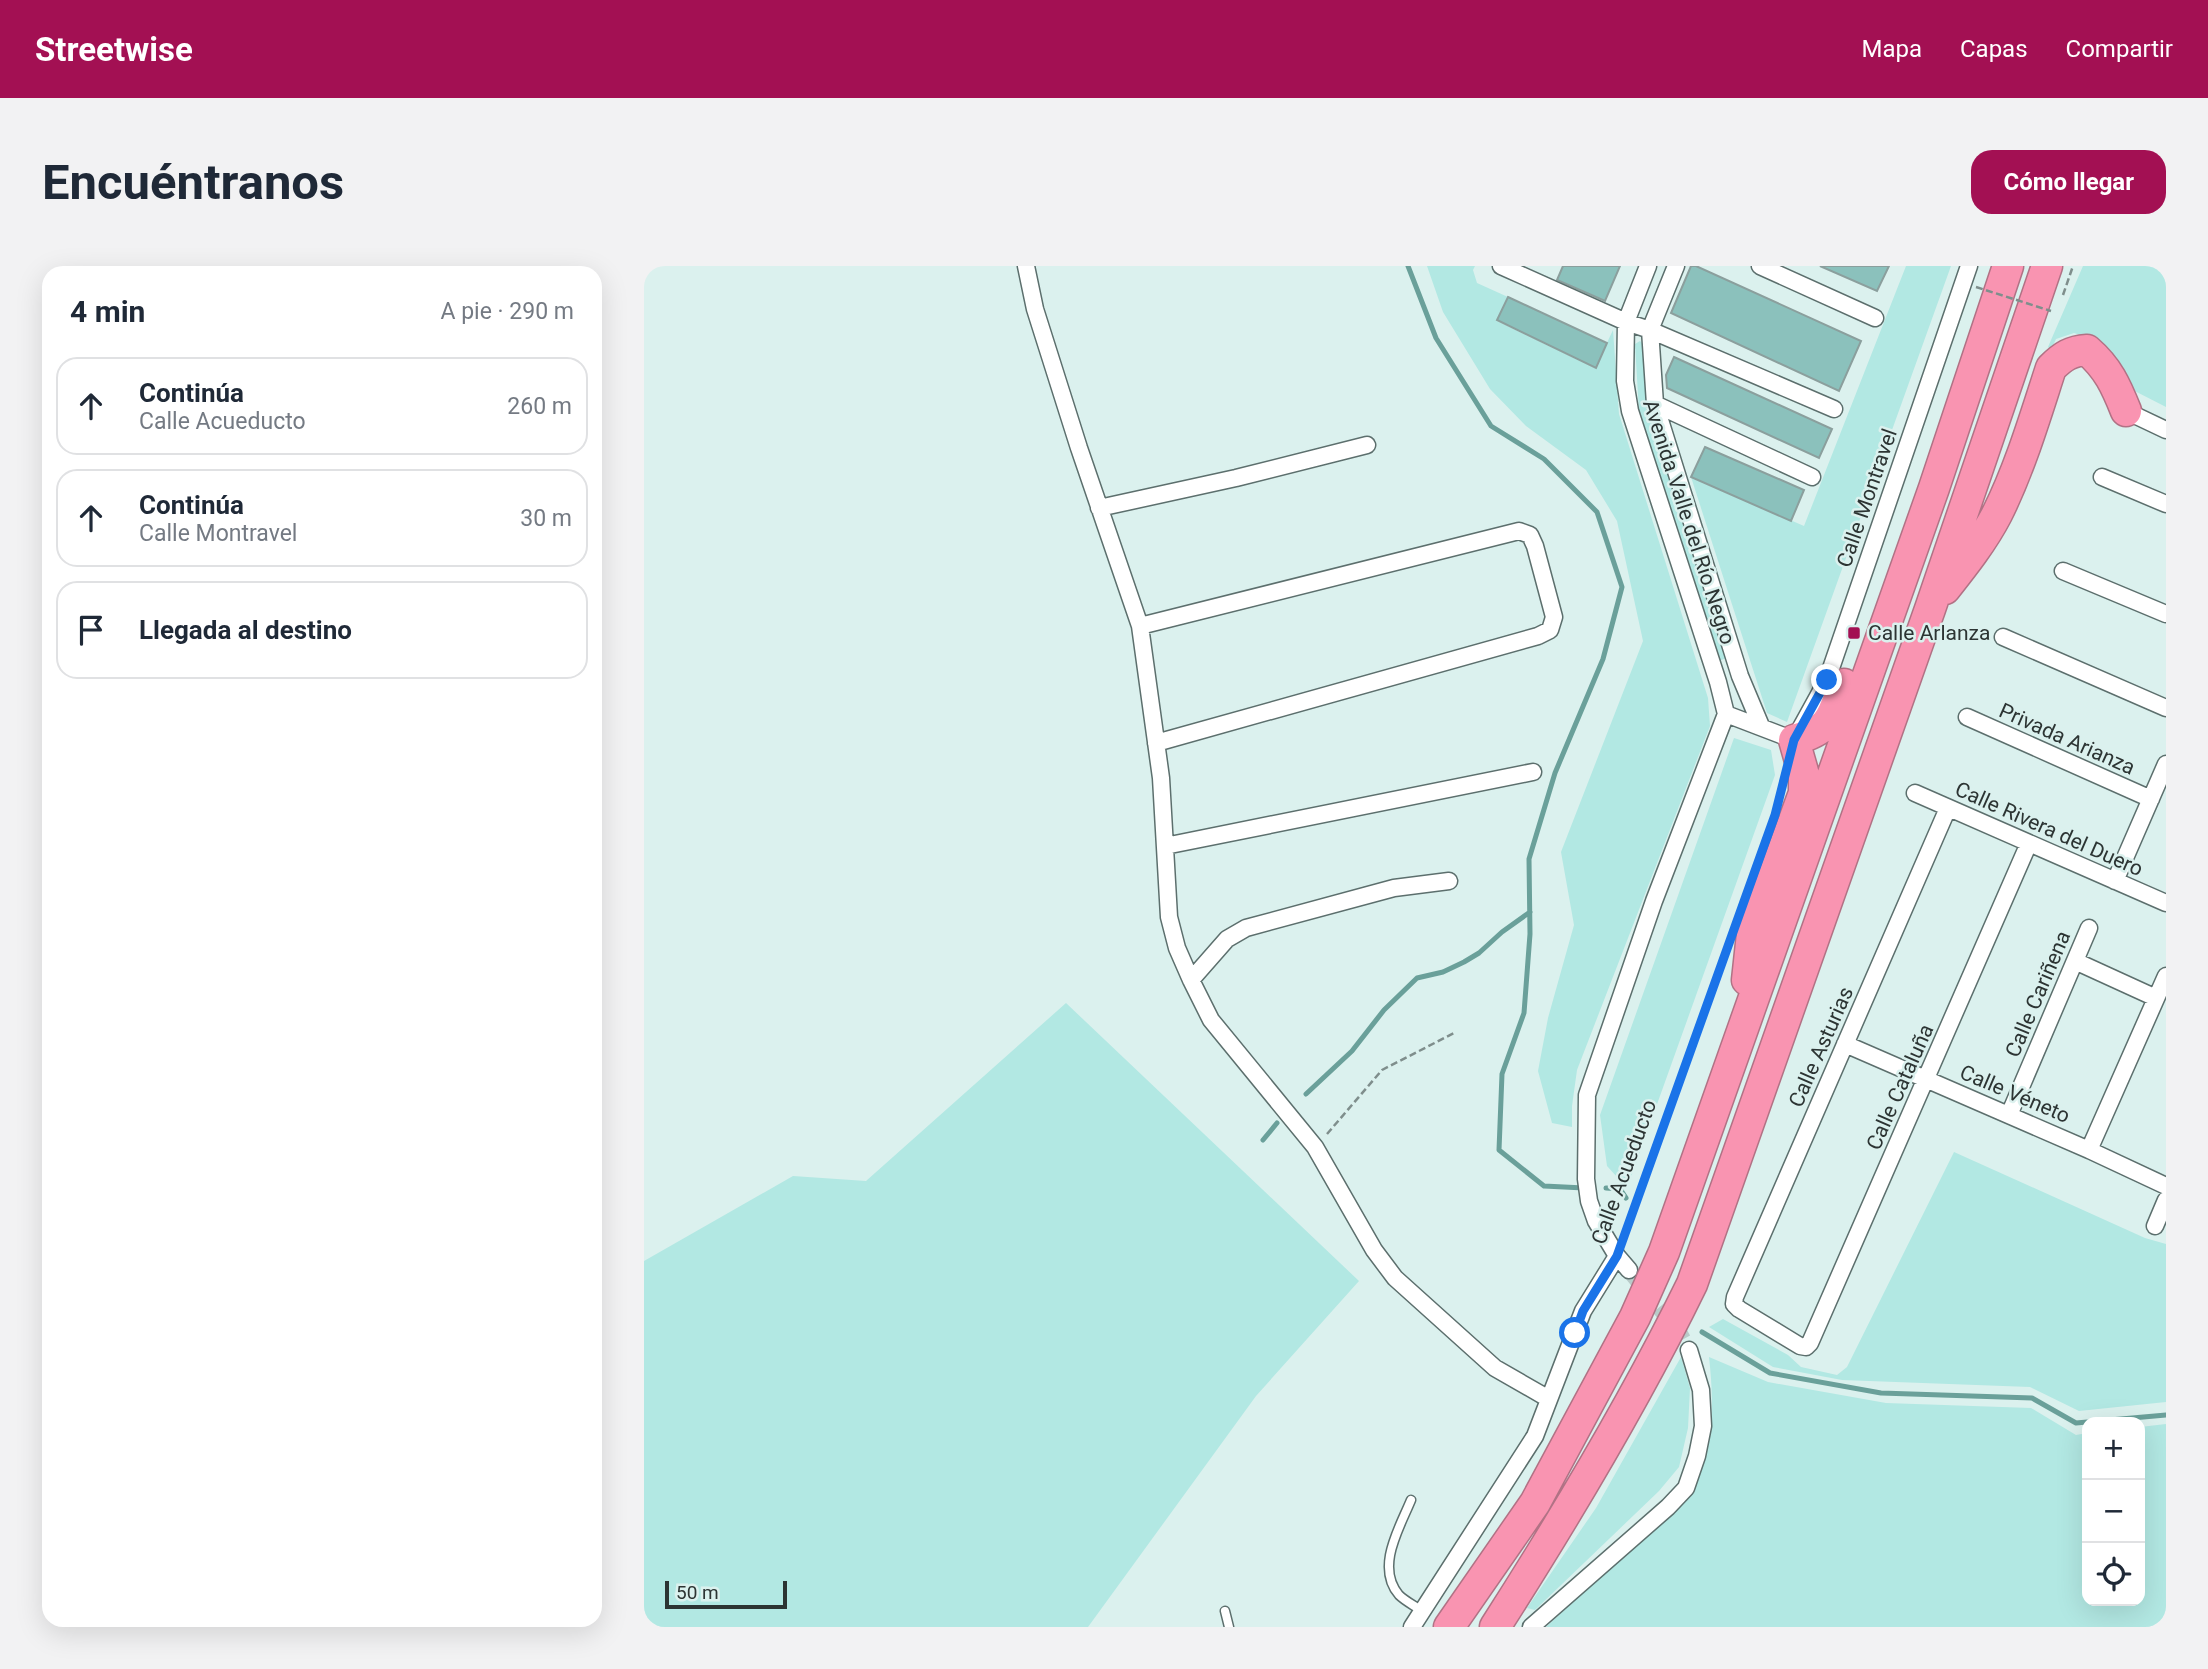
<!DOCTYPE html>
<html lang="es">
<meta charset="utf-8">
<style>
body{margin:0;font-family:Roboto,sans-serif;background:#f2f2f3;color:#1f2937}
.controls{position:absolute;right:21px;bottom:21px;display:grid;overflow:hidden;border-radius:14px;box-shadow:0 7px 28px #0002}
.controls button{width:63px;height:63px;display:grid;place-items:center;padding:0;border:0;border-bottom:2px solid #e0e1e3;background:#fff;color:#1f2937;font:35px sans-serif}
.scale{position:absolute;left:21px;bottom:18px;width:122px;box-sizing:border-box;padding-left:7px;border:4px solid #2c3433;border-top:0;font-size:19px;line-height:24px;white-space:nowrap;color:#2c3433;-webkit-text-stroke:5px #dbf1ee;paint-order:stroke}
.stop{position:absolute;width:21px;height:21px;margin:-16px;border:5px solid #1a73e8;border-radius:50%;background:#fff}
.stop.end{background:#1a73e8;border-color:#fff;box-shadow:0 2px 7px #0008}
.list{margin:0;padding:0;list-style:none}
h2{display:flex;justify-content:space-between;align-items:center;height:91px;margin:0;padding:0 28px;font-size:30px}
h2 small{font-size:23px;font-weight:400;color:#747a83}
.list li{display:grid;grid-template-columns:46px 1fr auto;gap:21px;align-items:center;box-sizing:border-box;height:98px;margin:0 14px 14px;padding:0 14px;border:2px solid #e0e1e3;border-radius:21px}
.list b{display:block;font-size:26px;white-space:nowrap}
.list p{margin:0;font-size:23px;white-space:nowrap;color:#747a83}
.list em{font-size:23px;font-style:normal;color:#747a83}
.icon{flex:none;width:38px;height:38px;fill:none;stroke:currentColor;stroke-width:2;stroke-linecap:round;stroke-linejoin:round}
.map{position:relative;flex:none;width:1522px;height:1361px;overflow:hidden;border-radius:21px}
header{display:flex;align-items:center;gap:42px;box-sizing:border-box;height:98px;padding:0 35px;background:#a31053;color:#fff}
header strong{font-size:33px}
nav{display:flex;gap:38px;margin-inline-start:auto;font-size:24px}
.intro{display:flex;align-items:center;justify-content:space-between;box-sizing:border-box;height:168px;padding:0 42px}
h1{margin:0;font-size:49px}
.button{padding:18px 32px;border-radius:21px;background:#a31053;color:#fff;font-size:24px;font-weight:700}
main{display:flex;gap:42px;padding:0 42px}
aside{flex:1;background:#fff;border-radius:21px;box-shadow:0 7px 28px #0002}
.map>svg:first-child{display:block}
.green{fill:#b2e8e3}
.lines{fill:none;stroke-linecap:round;stroke-linejoin:round}
.stream{stroke:#6aa09a;stroke-width:5}
.building{fill:#8bc1bc;stroke:#8b9f9d;stroke-width:2}
.street-tunnel{stroke:#b8cbc9;stroke-width:16;stroke-dasharray:16 8;stroke-linecap:butt}
.lane-casing{stroke:#5c6f6d;stroke-width:11}
.street-casing{stroke:#5c6f6d;stroke-width:19}
.highway-casing{stroke:#b17285;stroke-width:33}
.path{stroke:#7f8e8c;stroke-width:2.5;stroke-dasharray:7 3.5;stroke-linecap:butt}
.lane{stroke:#fff;stroke-width:8}
.street{stroke:#fff;stroke-width:16}
.highway{stroke:#f994b1;stroke-width:30}
.path-bridge{stroke:#7f8e8c;stroke-width:2.5;stroke-dasharray:7 3.5;stroke-linecap:butt}
.route{stroke:#1a73e8;stroke-width:9}
.poi-dot{fill:#a31053;stroke:#dbf1ee;stroke-width:2.5}
.labels{text-anchor:middle;stroke-width:5;stroke-linejoin:round;paint-order:stroke}
.street-label{font-size:21px;fill:#2c3433;stroke:#dbf1ee}
.poi-label{font-size:21px;fill:#2c3433;stroke:#dbf1ee;text-anchor:start}
</style>
<header>
<strong>Streetwise</strong>
<nav><a>Mapa</a><a>Capas</a><a>Compartir</a></nav>
</header>
<div class="intro"><h1>Encuéntranos</h1><a class="button">Cómo llegar</a></div>
<main>
<aside>
<h2>4 min<small>A pie · 290 m</small></h2>
<ul class="list">
<li><svg class="icon" aria-label="ahead" viewBox="0 0 24 24"><path d="M12 20V5M6 11l6-6 6 6"/></svg><div><b>Continúa</b><p>Calle Acueducto</p></div><em>260 m</em></li>
<li><svg class="icon" aria-label="ahead" viewBox="0 0 24 24"><path d="M12 20V5M6 11l6-6 6 6"/></svg><div><b>Continúa</b><p>Calle Montravel</p></div><em>30 m</em></li>
<li><svg class="icon" aria-label="arrive" viewBox="0 0 24 24"><path d="M6 21V4h12l-3 4 3 4H6"/></svg><div><b>Llegada al destino</b></div></li>
</ul>
</aside>
<div class="map">
<svg width="1522" height="1361" viewBox="0 0 1522 1361">
<rect width="100%" height="100%" fill="#dbf1ee"/>
<path class="green" d="M783,0h48l-2,4 4,13 31,14 -11,24 98,47 18,-38 6,84 89,284 2,28 -133,344 -5,36v21l-20,-4 -14,-52 10,-53 26,-93 -13,-73 82,-211 -26,-120 -31,-51 -60,-44 -36,-37 -47,-77z
M1262,0h45l-164,456 -20,-9 -76,-236 113,49z
M1439,0h83v141l-45,-23 -5,-25 -20,-19 -22,-7 -18,6 -5,11 -3,-3z
M996,75l4,4 4,66 78,247 -7,3 -80,-249 -4,-68z
M1090,472l37,12 4,25 -148,413 -20,-22 -7,-51z
M422,737l293,278 -103,115 -168,231h-444v-366l149,-85 73,5z
M1310,886l191,86 21,6v158l-87,9 -49,-24 -188,-7 -69,-13 -64,-40 14,-8 65,36 13,12 36,8 10,-8z
M1037,1091l9,31 -2,40 -9,39 -20,24 -124,119 -8,-2 69,-100z
M1065,1091l59,25 118,21 145,5 45,27 11,-2v168h53v-174l26,-3v203h-620l135,-124c33,-46 34,-92 28,-146z"/>
<g class="lines">
<path class="stream" d="M764,0l28,72 55,88 53,33 53,53 25,75 -19,72 -48,114 -26,86 1,75 -6,79 -22,61 -3,76 45,36 40,2
M662,828l46,-43 32,-41 33,-32 26,-6 21,-10 15,-9 23,-21 28,-20
M619,874l14,-17
M962,922l14,1 6,9
M1058,1066l68,41 111,20 151,5 44,25 90,-8"/>
</g>
<path class="building" d="M919,0h57l-15,35 -48,-21z
M1047,0h5l165,75 -22,50 -168,-78z
M1176,0h69l-12,25z
M864,31l99,46 -11,25 -99,-48z
M1030,91l158,72 -13,29 -152,-70 -1,-13z
M1061,181l99,43 -13,31 -100,-44z"/>
<g class="lines">
<path class="street-tunnel" d="M985,1004l50,62 10,18"/>
<g class="lane-casing">
<path id="lane" d="M767,1234c-11,27 -36,67 -12,95 6,6 16,11 23,16
M581,1345l4,16"/>
</g>
<g class="street-casing">
<path id="street" d="M382,0l9,43 44,139 61,178 21,152 8,139 8,31 14,32 20,40 104,127 59,103 21,28 100,90 54,31
M857,0l125,56 24,8 184,79
M1004,0l-22,56 -1,59 5,30 88,271 8,32
M1032,0l-26,64 5,74 85,272 21,50
M1116,0l115,52
M1011,138l157,73
M1482,145l40,19
M1458,211l64,27
M455,242l137,-30 131,-33
M1419,305l103,43
M496,360l379,-95 11,4 5,11 19,71 -4,13 -12,6 -382,107
M1359,371l163,71
M1082,448l68,26 33,-60 142,-414
M1323,451l184,82
M1271,527l251,110
M1304,542l-213,489 -1,7 5,5 61,37 6,1 4,-4 219,-500
M521,580l368,-74
M1471,615l51,-117
M1431,695l81,37
M547,714l36,-41 19,-11 148,-40 55,-7
M1201,778l244,106 77,36
M1365,849l80,-187
M1445,884l77,-174
M1511,960l11,-26
M985,1004l-12,-14 -21,-35 -7,-20 -3,-22 1,-84 67,-194 72,-187
M768,1361l123,-191 48,-125 34,-55
M887,1361l137,-120 18,-19 11,-32 6,-30 -2,-36 -12,-40"/>
</g>
<g class="highway-casing">
<path id="highway" d="M1301,323c19,-24 38,-48 52,-75 23,-46 38,-97 54,-146 12,-12 20,-17 36,-18 21,18 29,36 39,61
M1103,714l5,-46 52,-141v-18l-10,-35c38,-11 37,-22 50,-56
M805,1361l86,-124 100,-186 29,-65 270,-764 74,-222
M851,1361c71,-111 139,-224 197,-343l238,-675 117,-343"/>
</g>
<path class="path" d="M1419,29l10,-29
M683,868l55,-64 74,-38
M980,971l101,-284"/>
<use href="#lane" class="lane"/>
<use href="#street" class="street"/>
<use href="#highway" class="highway"/>
<path class="path-bridge" d="M1332,21l75,24"/>
</g>
<g class="lines">
<path class="route" d="M931,1067l8,-22 34,-55 158,-441 19,-75 33,-60"/>
</g>
<rect class="poi-dot" x="1203" y="360" width="14" height="14" rx="3.5"/>
<g class="labels">
<g class="street-label">
<text transform="translate(1223 232) rotate(-71)" y="7">Calle Montravel</text>
<text transform="translate(1045 256) rotate(72)" y="7">Avenida Valle del Río Negro</text>
<text transform="translate(1423 473) rotate(24)" y="7">Privada Arianza</text>
<text transform="translate(1405 563) rotate(24)" y="7">Calle Rivera del Duero</text>
<text transform="translate(1394 728) rotate(-67)" y="7">Calle Cariñena</text>
<text transform="translate(1177 781) rotate(-66)" y="7">Calle Asturias</text>
<text transform="translate(1256 821) rotate(-66)" y="7">Calle Cataluña</text>
<text transform="translate(1371 828) rotate(23)" y="7">Calle Véneto</text>
<text transform="translate(980 906) rotate(-70)" y="7">Calle Acueducto</text>
</g>
<g class="poi-label">
<text x="1224" y="374">Calle Arlanza</text>
</g>
</g>
</svg>
<div class="controls">
<button>+</button>
<button>−</button>
<button><svg class="icon" aria-label="locate" viewBox="0 0 24 24"><circle cx="12" cy="12" r="6"/><path d="M12 2v4M12 18v4M2 12h4M18 12h4"/></svg></button>
</div>
<div class="scale">50 m</div>
<div class="stop" style="left:931px;top:1067px"></div>
<div class="stop end" style="left:1183px;top:414px"></div>
</div>
</main>
